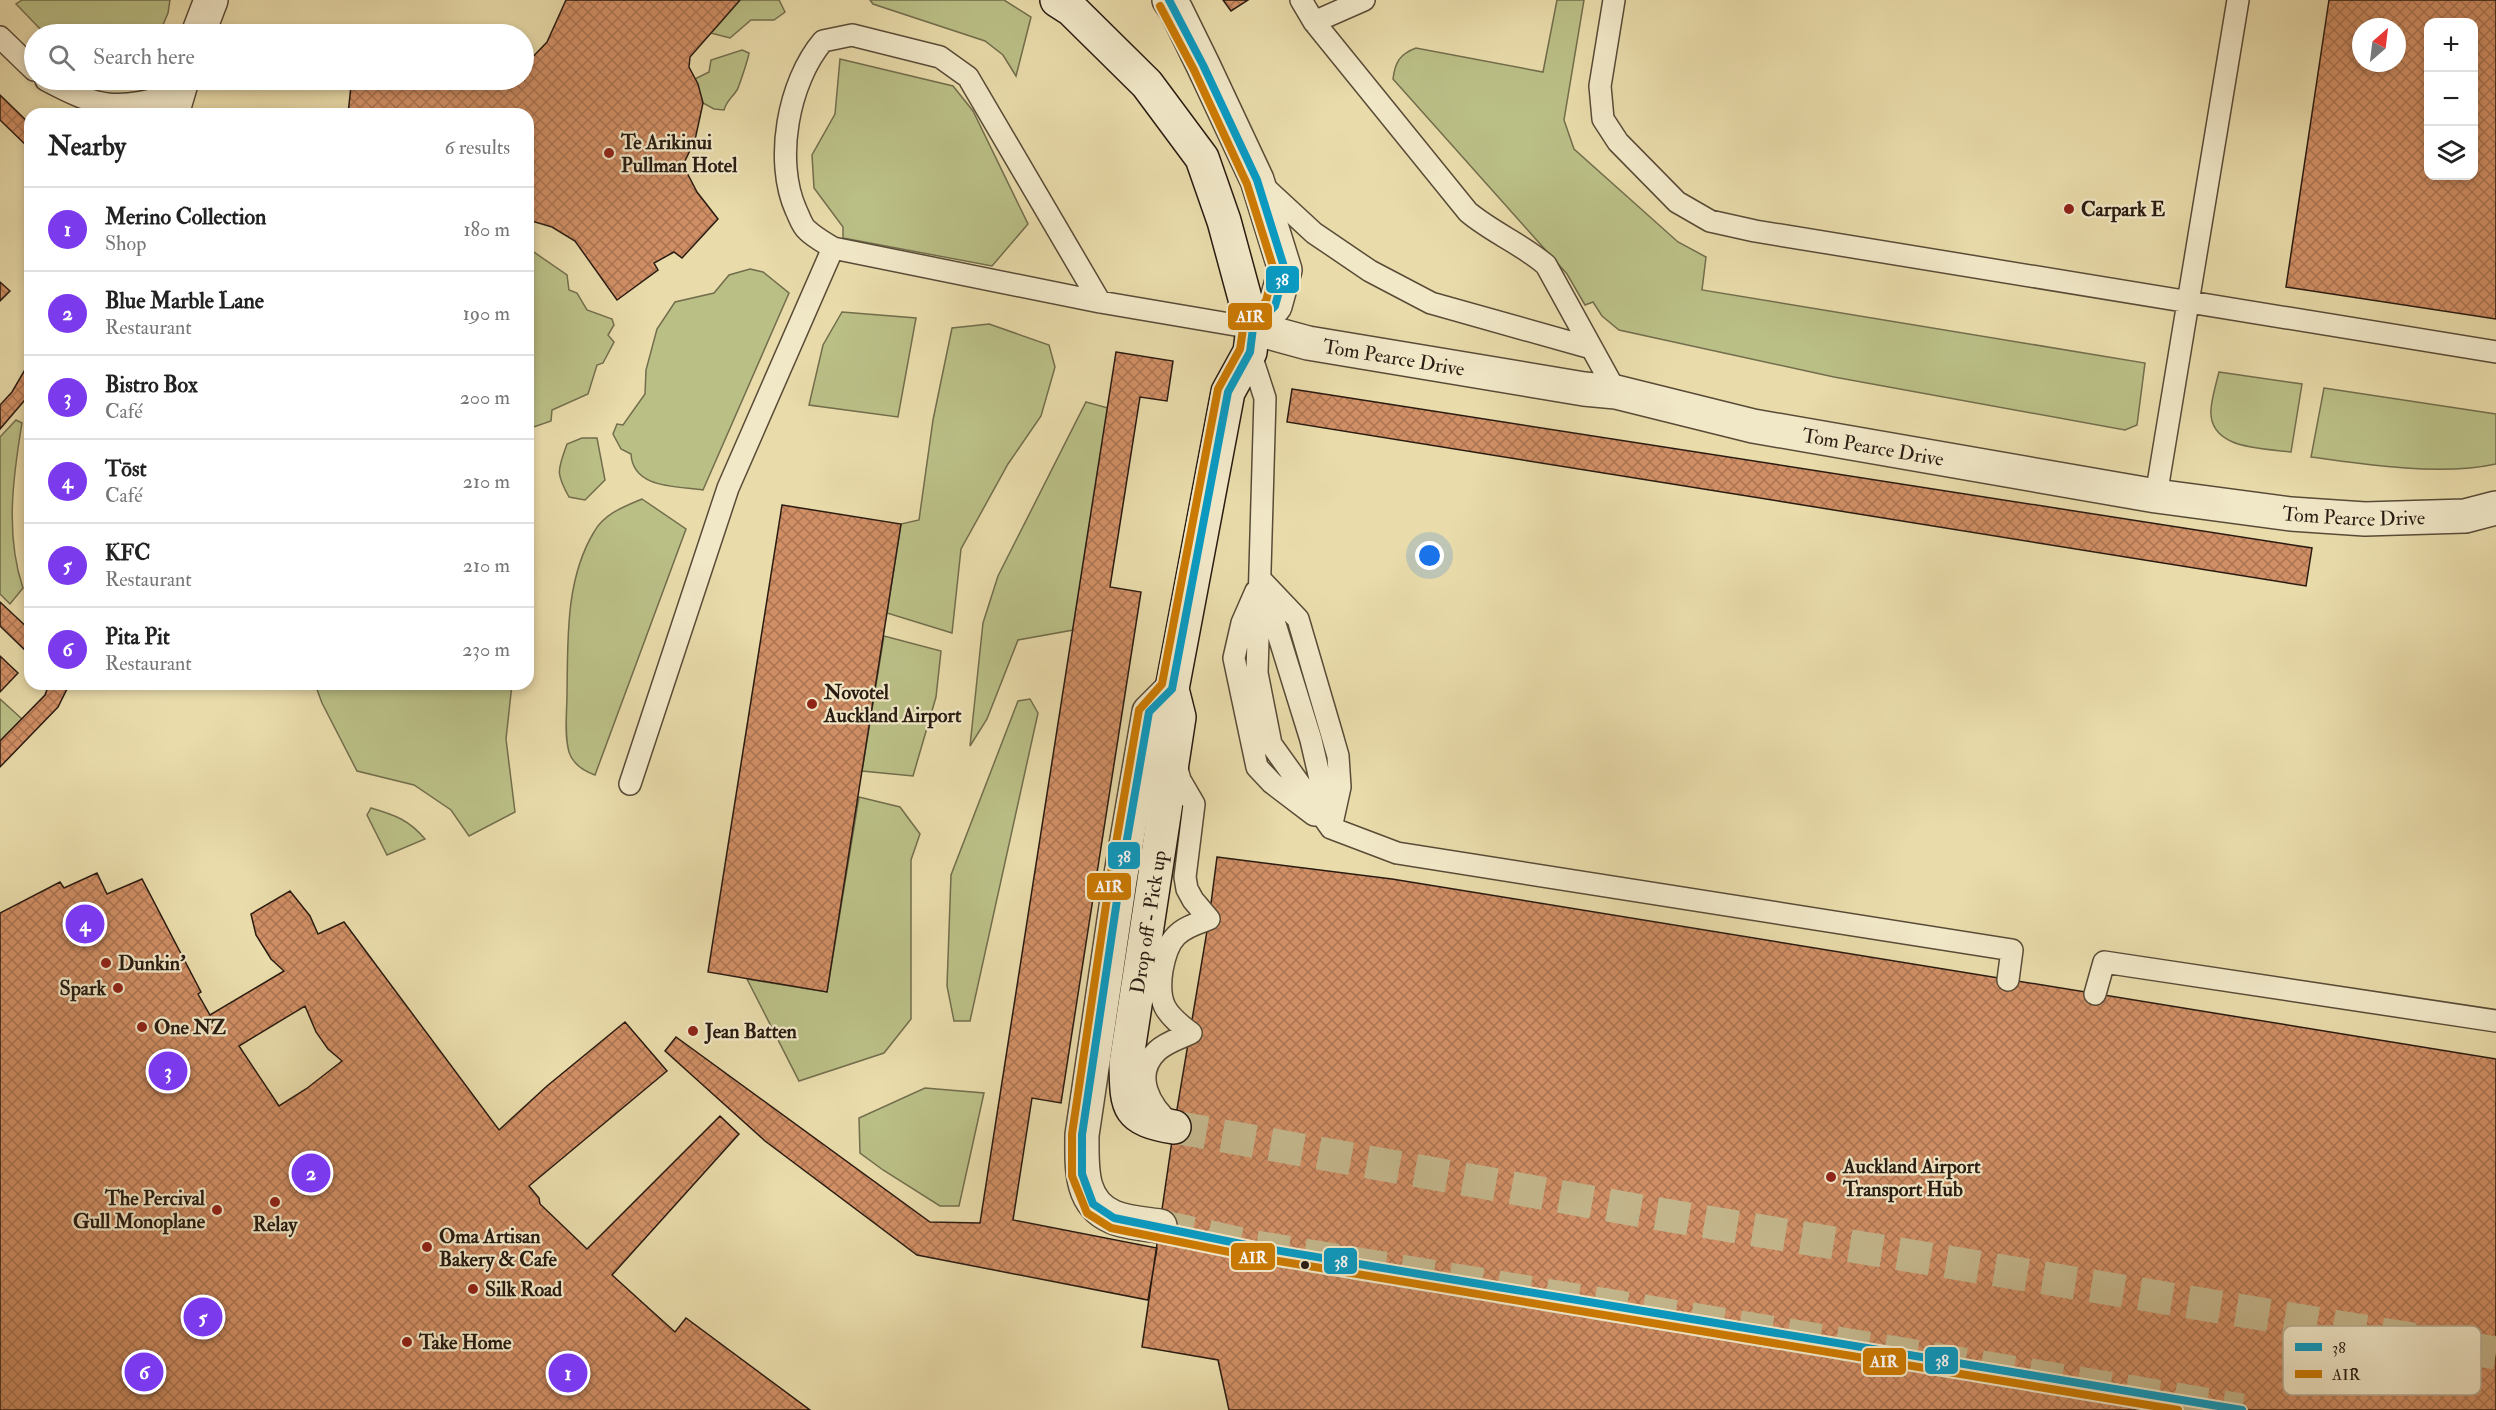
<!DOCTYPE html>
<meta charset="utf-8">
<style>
body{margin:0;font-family:"IM FELL Double Pica",serif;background:#f6f6f6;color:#222}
.controls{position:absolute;right:18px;top:18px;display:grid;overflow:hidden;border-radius:12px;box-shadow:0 3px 9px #0003}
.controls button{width:54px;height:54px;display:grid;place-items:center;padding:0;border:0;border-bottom:2px solid #e0e0e0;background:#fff;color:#222;font:30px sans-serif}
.compass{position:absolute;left:2352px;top:18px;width:54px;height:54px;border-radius:50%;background:#fff;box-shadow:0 3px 9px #0003;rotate:28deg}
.you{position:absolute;left:1430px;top:556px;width:21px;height:21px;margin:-15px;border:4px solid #fff;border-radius:50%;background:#1a73e8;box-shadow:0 0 0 9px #1a73e833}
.badge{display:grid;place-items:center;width:39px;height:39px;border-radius:50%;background:#7c3aed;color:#fff;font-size:20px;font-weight:700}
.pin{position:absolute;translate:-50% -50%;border:3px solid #fff;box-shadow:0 2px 6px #0006}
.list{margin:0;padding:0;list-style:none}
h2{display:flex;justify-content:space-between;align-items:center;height:78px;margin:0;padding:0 24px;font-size:26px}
h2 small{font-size:20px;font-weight:400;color:#767676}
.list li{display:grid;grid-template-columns:39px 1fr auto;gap:18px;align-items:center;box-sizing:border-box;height:84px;padding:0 24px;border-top:2px solid #e0e0e0}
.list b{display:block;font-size:22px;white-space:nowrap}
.list p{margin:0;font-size:20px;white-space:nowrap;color:#767676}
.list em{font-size:20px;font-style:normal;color:#767676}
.icon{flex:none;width:33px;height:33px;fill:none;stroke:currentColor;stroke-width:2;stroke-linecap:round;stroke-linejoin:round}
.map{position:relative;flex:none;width:2496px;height:1410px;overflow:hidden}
.search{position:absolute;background:#fff;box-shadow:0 3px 9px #0003;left:24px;top:24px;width:510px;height:66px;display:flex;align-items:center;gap:15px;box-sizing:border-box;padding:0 21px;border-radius:33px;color:#767676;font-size:22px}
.panel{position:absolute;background:#fff;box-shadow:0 3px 9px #0003;left:24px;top:108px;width:510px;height:582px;border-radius:18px}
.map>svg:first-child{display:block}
.green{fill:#babf86;stroke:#726d4c;stroke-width:1.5}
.building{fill:url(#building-cross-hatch);stroke:#291b11;stroke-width:1.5;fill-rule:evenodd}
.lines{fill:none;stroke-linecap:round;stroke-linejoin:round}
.street-tunnel{stroke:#c3b58b;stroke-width:33;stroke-dasharray:33 16;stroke-linecap:butt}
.secondary-tunnel{stroke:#c3b58b;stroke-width:33;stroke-dasharray:33 16;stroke-linecap:butt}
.lane-casing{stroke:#594b37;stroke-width:24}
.street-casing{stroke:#594b37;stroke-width:36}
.secondary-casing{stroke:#291b11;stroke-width:36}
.lane{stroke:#f1e8c8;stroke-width:21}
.street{stroke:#f1e8c8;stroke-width:33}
.secondary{stroke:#f1e8c8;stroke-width:33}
.bus-1-casing{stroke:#f1e8c8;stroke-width:12}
.bus-2-casing{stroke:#f1e8c8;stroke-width:12}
.bus-1{stroke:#0a9ac2;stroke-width:8}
.bus-2{stroke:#cb7a03;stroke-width:8}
.poi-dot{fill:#8f2418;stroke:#f1e8c8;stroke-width:2}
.bus-dot{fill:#291b11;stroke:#f1e8c8;stroke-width:2}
.labels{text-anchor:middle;stroke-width:4.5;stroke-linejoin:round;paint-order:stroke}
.poi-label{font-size:20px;font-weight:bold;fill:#291b11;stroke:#f1e8c8;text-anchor:start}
.street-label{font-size:20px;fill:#291b11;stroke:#f1e8c8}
.key{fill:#f1e8c8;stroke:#b5aa91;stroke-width:1.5}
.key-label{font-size:16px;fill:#291b11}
.line-badge{stroke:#f1e8c8;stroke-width:2}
.badge-label{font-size:16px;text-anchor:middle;font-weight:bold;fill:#fff}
</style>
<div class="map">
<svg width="2496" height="1410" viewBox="0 0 2496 1410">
<defs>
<pattern id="building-cross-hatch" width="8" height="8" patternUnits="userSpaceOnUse" patternTransform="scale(1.5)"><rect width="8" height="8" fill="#d18f65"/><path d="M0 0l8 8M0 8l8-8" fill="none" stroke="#aa7452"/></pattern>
</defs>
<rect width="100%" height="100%" fill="#e9dbaa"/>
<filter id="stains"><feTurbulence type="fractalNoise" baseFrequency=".00333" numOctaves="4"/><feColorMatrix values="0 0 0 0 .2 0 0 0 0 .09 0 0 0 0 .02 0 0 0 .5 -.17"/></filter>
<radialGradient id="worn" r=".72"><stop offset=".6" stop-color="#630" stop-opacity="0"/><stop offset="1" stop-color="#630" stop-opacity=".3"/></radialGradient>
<path class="green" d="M22,0h148l-2,13 -9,21h-114l-29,-30z
M740,0h39l6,12 -11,8h-23l-21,18 -19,-5z
M870,0h134l27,17 -15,59 -13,-21 -18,-14 -112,-37z
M1557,0h27l-20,120 10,29 104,93 28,15 -4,33 443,73 -8,62 -12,5 -291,-53 -215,-47 -17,-14 -9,-14 -8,3 -18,-31 -174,-195c2,-17 7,-25 23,-31l127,24z
M742,50l7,3c0,3 -10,34 -12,37 -5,8 -10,10 -13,20l-10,-1 -11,-6 -8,-24 14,-7 2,-12z
M840,59l113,27 20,25 55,113 -36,42 -149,-28v-11l-29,-39 -2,-33 23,-41z
M93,80h36l-4,5h-23z
M528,248l39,27 2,15 8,3 10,17 25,9 2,6 -6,10 6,7 -11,21 -6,2 -9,29 -36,16 -1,11 -23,8z
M750,269l13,3 26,21 -86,197c-26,-4 -70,-1 -72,-36l-10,-5 -8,-15 4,-10 6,1 22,-31 1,-24 11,-41 18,-27 39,-9 15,-18z
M842,312l74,6 -18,99 -89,-12 14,-60z
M989,324l60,21 6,22 -14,49 -33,48 -47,85 -9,84 -65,-20 14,-89 18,-4 14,-100 19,-92z
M2219,372l83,12 -11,68c-28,-4 -83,-2 -80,-43 1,-12 5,-25 8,-37z
M2324,388l172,26v50c-54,12 -129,1 -185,-7z
M1086,402l22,6 -35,222 -55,10 -31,79 -17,27 13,-123 15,-47z
M16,420l6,3c-9,54 -17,112 1,165l-13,16 -10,-10v-157z
M582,438h15l8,42 -20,20 -16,-3c-14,-25 -11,-27 -2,-53z
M642,499l44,30 -91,246c-11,-4 -22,-10 -26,-23 -5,-18 -2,-40 -2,-59 1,-53 -2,-113 27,-161 10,-18 29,-25 48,-33z
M884,636l57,15 -5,46 -23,79 -51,-5z
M315,684h197l-6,55 9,73 -46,24 -18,-26 -37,-25 -57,-14 -35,-68z
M0,699l22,20 -22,22z
M1030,699l8,14 -68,308h-16l-7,-35 4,-111 67,-174z
M859,797l41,10 20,27 -9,26v159l-27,34 -85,28 -52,-102 80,13z
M371,808c24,7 38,12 54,31l-38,16 -20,-40z
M925,1088l59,5 -25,113h-19l-57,-36 -23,-17 -1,-35z"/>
<path class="building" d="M566,0h174l-50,57 -1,10 9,17 5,19 -8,37 -12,25 14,27 21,27 -36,39 -8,-6 -20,11 4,7 -41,30 -42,-59 -23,-14 -24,-7v-106h-180l3,-28 134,3 20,-9h19v-14l23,-24z
M1223,0h25l-17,11z
M2329,0h167v319l-210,-32zM2428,22h46v154h-46zM2361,27h36v36h-36z
M0,95l30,29v25l-30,-29z
M0,282l10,9 -10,10z
M1116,352l57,9 -6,40 -27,-4 -30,190 31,5 -80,511 -29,-5 -19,122 144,28 -9,52 -231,-45 -152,-114 -100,-90 11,-14 254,185 50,1z
M30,361v33l-30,35v-24l12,-13z
M1292,389l1020,159 -6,38 -1019,-164z
M782,505l119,19 -74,468 -119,-20z
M0,602l30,28v25l-30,-29z
M0,656l18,17 -18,19z
M66,684l1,5 -9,18 -58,60v-26l45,-46 4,-11z
M1217,857l175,22 1104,180v351h-1267l-11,-50 -76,-13 32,-220 35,-208z
M97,873l10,21 35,-15 59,113 -3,2 12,21 74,-44 -13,-12 -15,-24 -5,-21 39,-23 20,25 8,18 26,-12 155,208 48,-44 78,-64 42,49 -138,115 10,12 1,6 47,45 133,-133 19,18 -127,141 63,57 11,-14 124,92h-810v-497l60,-31 4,6zM305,1006l11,26 12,17 14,12 -36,28 -27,17 -40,-60z"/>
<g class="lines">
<path class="street-tunnel" d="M1160,1226l96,21 986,163"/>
<path class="secondary-tunnel" d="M1174,1127l473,85 849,141"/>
<g class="lane-casing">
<path id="lane" d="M1301,0l13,22 154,190c25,21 54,32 78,53l70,127
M1614,0l-14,86 3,33 15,23 59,60 33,19 45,10 741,121
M1314,22l50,-22
M0,37l34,33
M46,80c54,29 71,31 131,13
M1261,184l53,49 56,38 61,32 160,45
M1100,302l-132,-225 -28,-20 -88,-22 -29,6c-35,41 -49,120 -27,169 3,6 6,16 11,20 7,7 18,13 26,18l267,54 153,26
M1250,352l15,46 -8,275 14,71 60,84 66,25 615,97 -4,30
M2156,496l82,-496
M1261,580l37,39 34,116 6,21 2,31 -9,41
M1256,591l-14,32 -8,35 23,109 15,16 42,32
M1266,595l45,145 18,78
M630,784l98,-296 105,-240
M2095,994l9,-32 392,59
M1171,1124c-21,-18 -39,-49 -14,-73 8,-8 23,-13 34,-18 -26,-19 -34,-30 -29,-63 2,-11 5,-25 14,-34 8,-9 22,-13 33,-17l-16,-19 -6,-11 -2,-12 9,-73 -14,-24 -5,-19"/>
</g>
<g class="street-casing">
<g id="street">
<path d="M1169,0l7,10 27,55 54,115 28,90 -10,36 -22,22"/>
<path d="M198,34l13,-34"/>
<path d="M172,114l10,-34"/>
<path id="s1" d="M1253,328l55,15 276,46 32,3 137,34 403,70 135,18 74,5 100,-3 31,-8"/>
<path d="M1160,1226c-14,-2 -33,-3 -47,-9 -34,-14 -31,-51 -31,-82l38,-255 29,-168 23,-23"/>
</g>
</g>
<g class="secondary-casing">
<path id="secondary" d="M1057,0l14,9 76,75 55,74 22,63 29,107 -3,24 -22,40 -56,297 7,28 -53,347c1,44 0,55 48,63"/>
</g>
<use href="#lane" class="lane"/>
<use href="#street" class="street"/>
<use href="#secondary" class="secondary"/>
<g class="bus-1-casing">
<path id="bus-1" d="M1169,0l34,65 54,115 28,90 -10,36 -22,22 -3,24 -22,40 -56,297 -23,23 -29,168 -38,255v39l11,30 21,14 142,29 986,163"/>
</g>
<g class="bus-2-casing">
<path id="bus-2" d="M1160,6l34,64 53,114 27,86 -8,31 -22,22 -4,26 -22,40 -56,295 -23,26 -29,168 -38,256v42l15,37 24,15 143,29 924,153"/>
</g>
<use href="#bus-1" class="bus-1"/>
<use href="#bus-2" class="bus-2"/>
</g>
<g class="poi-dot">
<circle cx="609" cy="153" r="6"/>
<circle cx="2069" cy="209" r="6"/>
<circle cx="812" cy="704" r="6"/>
<circle cx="106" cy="963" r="6"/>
<circle cx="118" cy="988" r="6"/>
<circle cx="142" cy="1027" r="6"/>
<circle cx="693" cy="1031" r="6"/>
<circle cx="1831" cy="1177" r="6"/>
<circle cx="275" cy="1202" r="6"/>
<circle cx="217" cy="1210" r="6"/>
<circle cx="427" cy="1247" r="6"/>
<circle cx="473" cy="1289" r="6"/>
<circle cx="407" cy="1342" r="6"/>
</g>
<circle class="bus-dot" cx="1305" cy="1265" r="5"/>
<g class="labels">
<g class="poi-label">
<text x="621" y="149">Te Arikinui<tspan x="621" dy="23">Pullman Hotel</tspan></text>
<text x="2081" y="216">Carpark E</text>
<text x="824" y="699">Novotel<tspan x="824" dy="23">Auckland Airport</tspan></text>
<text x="118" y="970">Dunkin'</text>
<text x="106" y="995" text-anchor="end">Spark</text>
<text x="154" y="1034">One NZ</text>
<text x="705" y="1038">Jean Batten</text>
<text x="1843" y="1173">Auckland Airport<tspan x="1843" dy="23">Transport Hub</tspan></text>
<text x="205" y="1205" text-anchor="end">The Percival<tspan x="205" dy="23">Gull Monoplane</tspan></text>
<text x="275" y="1231" text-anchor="middle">Relay</text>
<text x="439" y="1243">Oma Artisan<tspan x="439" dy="23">Bakery &amp; Cafe</tspan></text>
<text x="485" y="1296">Silk Road</text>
<text x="419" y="1349">Take Home</text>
</g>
<g class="street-label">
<text dy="7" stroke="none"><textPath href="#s1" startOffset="144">Tom Pearce Drive</textPath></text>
<text dy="7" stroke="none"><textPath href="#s1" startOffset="632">Tom Pearce Drive</textPath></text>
<text dy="7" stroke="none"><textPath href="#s1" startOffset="1118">Tom Pearce Drive</textPath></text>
<text transform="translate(1148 922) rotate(-81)" y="7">Drop off - Pick up</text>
</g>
</g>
<rect x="2283" y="1326" width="198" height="69" rx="9" class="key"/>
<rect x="2295" y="1343" width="27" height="8" fill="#0a9ac2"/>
<rect x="2295" y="1370" width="27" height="8" fill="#cb7a03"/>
<g class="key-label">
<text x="2332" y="1353">38</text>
<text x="2332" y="1380">AIR</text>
</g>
<g class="line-badge">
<rect x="1265" y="265" width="35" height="29" rx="6" fill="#0a9ac2"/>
<rect x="1227" y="302" width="46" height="29" rx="6" fill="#cb7a03"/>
<rect x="1107" y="841" width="34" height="29" rx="6" fill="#0a9ac2"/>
<rect x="1086" y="872" width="46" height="29" rx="6" fill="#cb7a03"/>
<rect x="1230" y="1242" width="46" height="29" rx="6" fill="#cb7a03"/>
<rect x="1323" y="1247" width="35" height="28" rx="6" fill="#0a9ac2"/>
<rect x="1924" y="1346" width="35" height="29" rx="6" fill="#0a9ac2"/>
<rect x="1862" y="1347" width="45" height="29" rx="6" fill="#cb7a03"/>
</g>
<g class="badge-label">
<text x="1282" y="285">38</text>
<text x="1250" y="322">AIR</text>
<text x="1124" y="862">38</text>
<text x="1109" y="892">AIR</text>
<text x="1253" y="1263">AIR</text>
<text x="1341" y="1267">38</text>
<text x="1942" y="1366">38</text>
<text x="1884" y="1367">AIR</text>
</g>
<rect width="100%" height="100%" filter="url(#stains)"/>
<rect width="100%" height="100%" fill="url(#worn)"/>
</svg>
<div class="controls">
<button>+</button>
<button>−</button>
<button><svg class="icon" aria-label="layers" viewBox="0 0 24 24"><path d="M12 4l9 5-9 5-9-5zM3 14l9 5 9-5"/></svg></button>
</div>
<svg class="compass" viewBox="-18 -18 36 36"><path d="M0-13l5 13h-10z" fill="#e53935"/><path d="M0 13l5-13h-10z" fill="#767676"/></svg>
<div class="you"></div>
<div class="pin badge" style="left:568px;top:1373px">1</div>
<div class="pin badge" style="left:311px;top:1173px">2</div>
<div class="pin badge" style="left:168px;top:1071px">3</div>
<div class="pin badge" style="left:85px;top:924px">4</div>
<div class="pin badge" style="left:203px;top:1317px">5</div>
<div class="pin badge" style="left:144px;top:1372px">6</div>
<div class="search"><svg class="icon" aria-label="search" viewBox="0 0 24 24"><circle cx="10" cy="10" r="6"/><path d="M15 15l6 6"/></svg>Search here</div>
<section class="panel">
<h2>Nearby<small>6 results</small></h2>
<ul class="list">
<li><span class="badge">1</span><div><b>Merino Collection</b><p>Shop</p></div><em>180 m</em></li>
<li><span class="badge">2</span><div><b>Blue Marble Lane</b><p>Restaurant</p></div><em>190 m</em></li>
<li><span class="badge">3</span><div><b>Bistro Box</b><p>Café</p></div><em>200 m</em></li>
<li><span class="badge">4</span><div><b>Tōst</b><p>Café</p></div><em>210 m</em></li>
<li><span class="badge">5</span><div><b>KFC</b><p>Restaurant</p></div><em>210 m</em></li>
<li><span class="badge">6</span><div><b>Pita Pit</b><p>Restaurant</p></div><em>230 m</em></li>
</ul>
</section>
</div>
